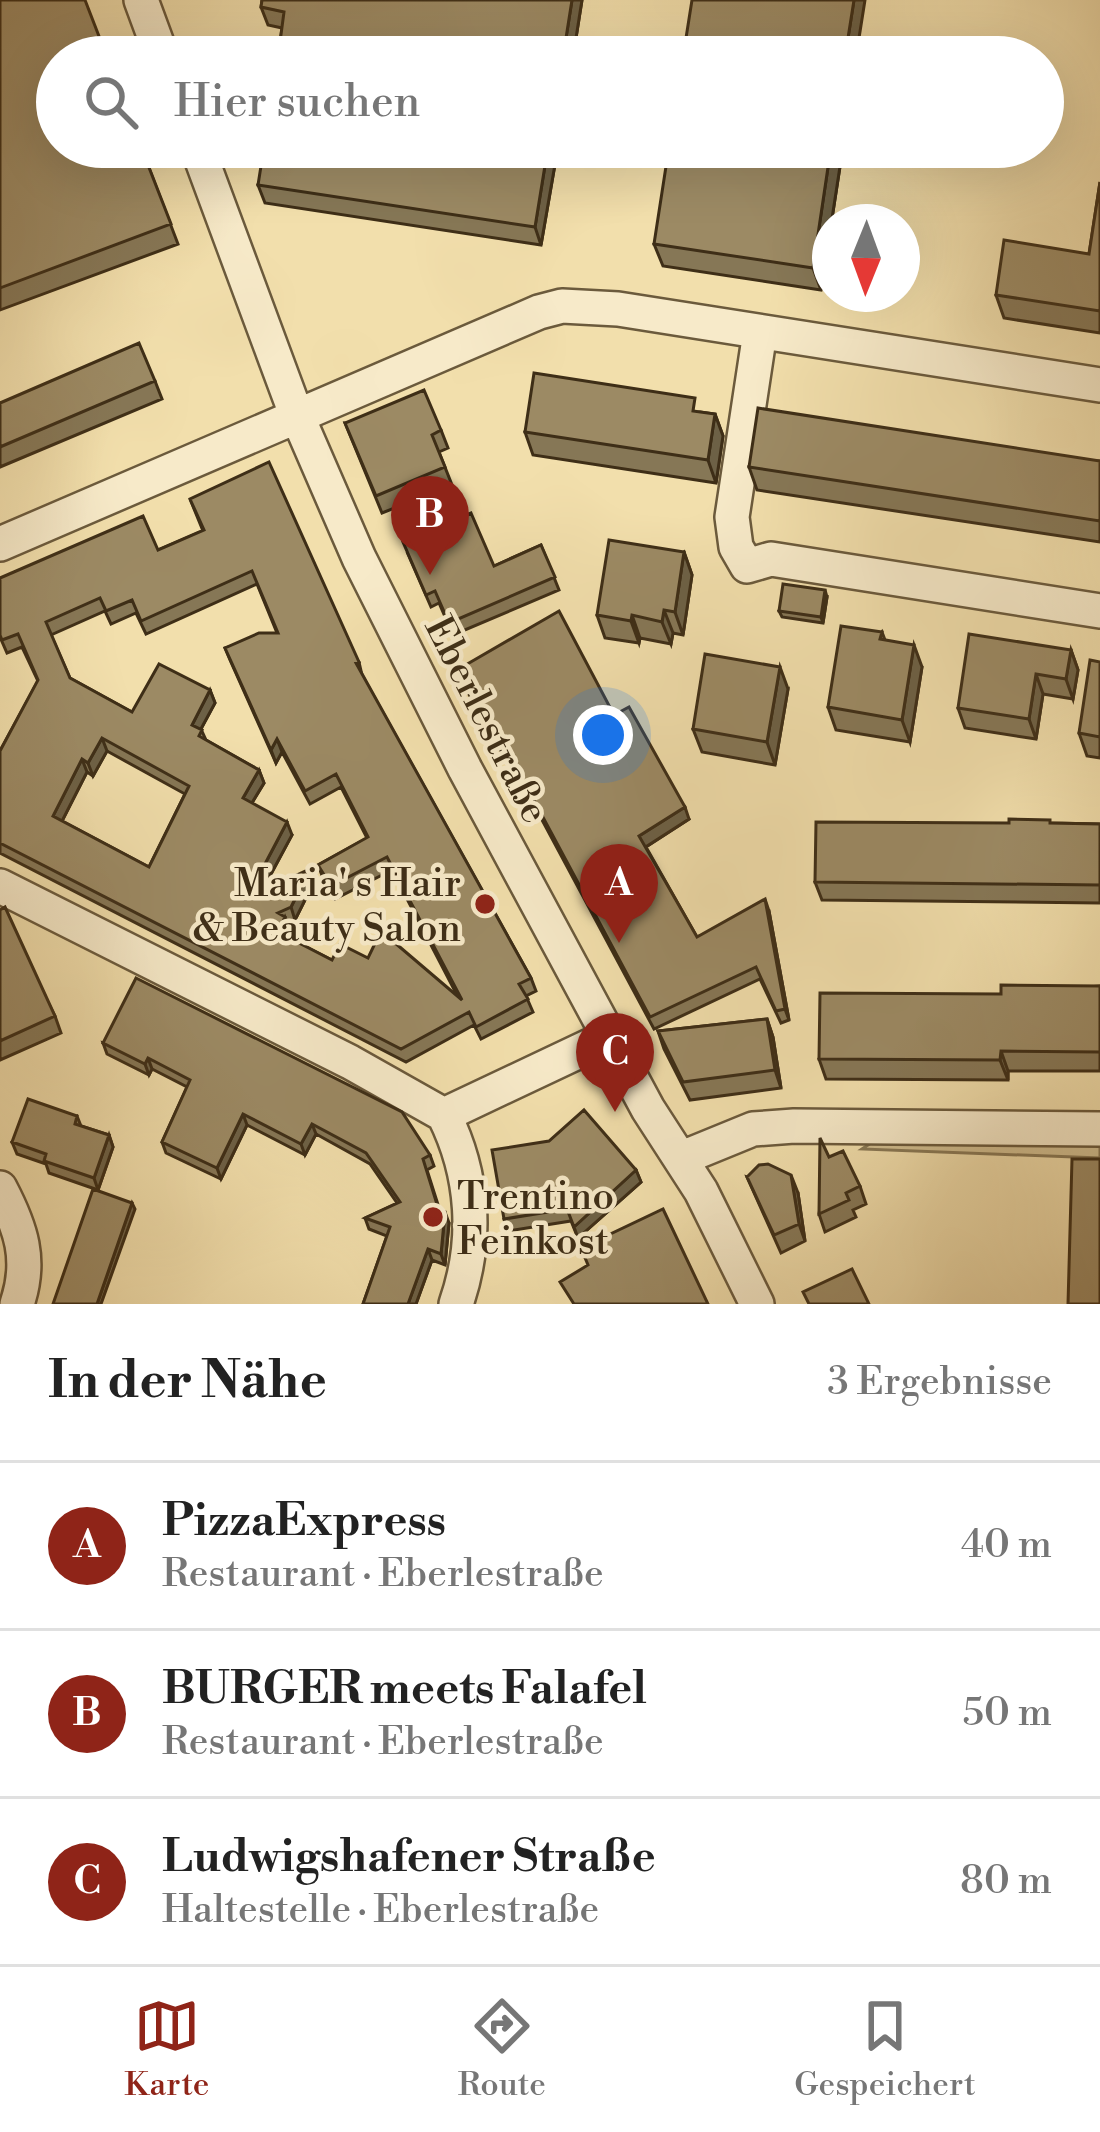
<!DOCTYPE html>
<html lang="de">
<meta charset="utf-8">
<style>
body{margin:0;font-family:"Libre Bodoni",serif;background:#f2f2f2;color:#222}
.compass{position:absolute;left:812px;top:204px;width:108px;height:108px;border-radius:50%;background:#fff;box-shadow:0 12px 48px #0002;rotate:181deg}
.you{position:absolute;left:603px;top:735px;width:42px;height:42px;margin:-30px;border:9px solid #fff;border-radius:50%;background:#1a73e8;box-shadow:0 0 0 18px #1a73e833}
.badge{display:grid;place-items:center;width:78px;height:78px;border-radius:50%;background:#8f2418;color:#fff;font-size:39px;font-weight:700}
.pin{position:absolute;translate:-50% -99px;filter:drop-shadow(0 3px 6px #0008)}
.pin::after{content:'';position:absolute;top:63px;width:42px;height:36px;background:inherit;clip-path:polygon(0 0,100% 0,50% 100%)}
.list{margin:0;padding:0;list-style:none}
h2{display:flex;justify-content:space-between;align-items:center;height:156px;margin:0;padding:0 48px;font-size:51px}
h2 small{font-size:39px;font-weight:400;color:#767676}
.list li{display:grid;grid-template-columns:78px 1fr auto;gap:36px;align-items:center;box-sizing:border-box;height:168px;padding:0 48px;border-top:3px solid #e0e0e0}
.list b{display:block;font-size:45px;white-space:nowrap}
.list p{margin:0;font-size:39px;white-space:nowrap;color:#767676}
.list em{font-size:39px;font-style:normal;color:#767676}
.icon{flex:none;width:66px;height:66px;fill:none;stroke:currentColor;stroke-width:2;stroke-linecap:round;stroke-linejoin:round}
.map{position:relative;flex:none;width:1100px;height:1304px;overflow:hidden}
.search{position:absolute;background:#fff;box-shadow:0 12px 48px #0002;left:36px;right:36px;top:36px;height:132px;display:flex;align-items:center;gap:30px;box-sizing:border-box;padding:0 42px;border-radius:66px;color:#767676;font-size:45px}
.sheet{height:660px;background:#fff}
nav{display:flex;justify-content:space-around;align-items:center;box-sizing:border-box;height:168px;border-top:3px solid #e0e0e0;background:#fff;font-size:33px;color:#767676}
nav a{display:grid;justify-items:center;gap:6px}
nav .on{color:#8f2418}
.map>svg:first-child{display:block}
.green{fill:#d3c193;stroke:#887855;stroke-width:3}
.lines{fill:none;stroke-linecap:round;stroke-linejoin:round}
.minor-casing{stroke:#6b5a3c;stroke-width:38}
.minor{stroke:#f7eac9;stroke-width:33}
.wall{fill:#867756;stroke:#3e2e17;stroke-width:3;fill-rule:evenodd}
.shaded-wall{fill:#6d6146;stroke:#3e2e17;stroke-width:3}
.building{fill:#9c8a64;stroke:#3e2e17;stroke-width:3;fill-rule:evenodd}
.poi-dot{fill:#8f2418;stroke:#f7eac9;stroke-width:4.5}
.labels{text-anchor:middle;stroke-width:9;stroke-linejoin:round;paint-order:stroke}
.street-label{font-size:39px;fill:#3e2e17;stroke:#f7eac9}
.poi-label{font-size:39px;fill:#3e2e17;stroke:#f7eac9;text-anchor:end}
</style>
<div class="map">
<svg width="1100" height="1304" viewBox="0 0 1100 1304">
<rect width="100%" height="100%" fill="#f2dfac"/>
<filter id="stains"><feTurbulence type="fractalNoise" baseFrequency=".00167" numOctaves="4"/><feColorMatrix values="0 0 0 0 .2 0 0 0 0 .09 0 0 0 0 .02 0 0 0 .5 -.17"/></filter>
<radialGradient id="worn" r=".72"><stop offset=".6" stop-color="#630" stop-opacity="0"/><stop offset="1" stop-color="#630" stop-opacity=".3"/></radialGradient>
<path class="green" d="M1100,1141v17l-238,-9 9,-6z"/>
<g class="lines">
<g class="minor-casing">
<path id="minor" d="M141,0l21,57
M197,147l96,259 66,152 106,211 183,340 53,82 56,113
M760,332l-28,185 4,30 11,19 24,-7 329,52
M0,544l539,-232 23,-6 56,3 482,76
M0,886l350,176 94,53 165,-78
M444,1115c30,60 34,126 12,189
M682,1158l71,-29 41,-3 306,3
M0,1188c21,40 32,72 17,116"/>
</g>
<use href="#minor" class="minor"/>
</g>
<path class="wall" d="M0,0l141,147 37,97 -178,66z
M262,0h320l-9,57h-295l4,-29 -14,-3 -7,-18z
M558,147l-17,98 -276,-42 -7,-18z
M843,147l-22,143 -158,-24 -9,-22z
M1100,182v151l-96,-15 -8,-23 93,-41z
M155,381l7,18 -162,68v-64z
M700,412l15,2 8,22 -7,47 -183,-28 -8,-23z
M345,423l96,7 7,18 -9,4 13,33 -70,28z
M1100,461v81l-343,-52 -8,-23z
M190,499l169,163 3,13 169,303 5,13 -10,5 7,16 -52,27 -7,-14 -68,37 -406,-209v-102l38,-70 -16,-34 -15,6 -7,-16 158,-87 45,-19zM257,584l20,49 -52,15 5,12 46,103 6,-11 28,52 31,-17 26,51 -49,27 5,13 12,21 57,-29 66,127 -90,-39 -36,2 -45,-23 3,-7 -2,-6 7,-4 19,-38 -52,9 30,-56 -40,-32 12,-20 -5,-13 -53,-30 -5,-11 14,-26 -5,-13 -78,22 -62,-34 -19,-43 54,-24 6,13 25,-11 10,21zM107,751l78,43 -36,73 -87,-46 25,-49 6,4z
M541,545l18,45 -106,45 -14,-32 -8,4 -23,-53 86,12z
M684,552l8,23 -9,60 -10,-2 -2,11 -31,-6 -1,5 -34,-5 -8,-23z
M827,597l-4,26 -41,-6 -3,-6z
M882,632l3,8 37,27 -12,75 -74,-12 -8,-23z
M1071,650l7,20 -5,29 -30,-5 -7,45 -71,-11 -7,-20z
M1100,662v96l-13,-2 -8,-23z
M457,670l157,45 75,104 -43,28 51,90 72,-26 20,109 -8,3 -21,-44 -106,50 -150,-280 -3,2 -39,-69z
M788,689l-13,76 -73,-13 -9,-23z
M1052,823l48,1v79l-278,-3 -7,-18z
M0,910l55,106 6,17 -61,27z
M1100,986v85h-92v9l-182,-1 -7,-20 182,-65z
M767,1019l6,18 8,51 -91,12 -26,-51 -6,-18z
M103,1043l327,112 4,11 -7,4 13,41 9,12 -4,42 -13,-5 -16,44h-53l24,-68 -18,-7 -4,-11 32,-15 -27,-39 -54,-30 -11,21 -58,-30 -26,54 -55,-26 -4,-11 25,-55 -35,-18 -3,6 -42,-21z
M77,1116l4,10 28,9 4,12 -15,43 -49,-17 -3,-9 -29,-10 -5,-12z
M829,1157l31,29 6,18 -13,6 3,7 -31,15 -6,-18z
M636,1170l5,12 -63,56 -7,-17 -63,10 -4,-12z
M747,1177l51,16 7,48 -24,12z"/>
<path class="shaded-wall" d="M572,0h10l-9,57h-10z
M854,0h11l-9,57h-11z
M548,147h10l-17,98 -6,-18z
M831,147h12l-22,143 -8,-22z
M715,414l8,22 -7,47 -8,-23z
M684,552l8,23 -9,60 -8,-23z
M825,590l2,7 -4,26 -2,-6z
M664,610l9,23 -2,11 -9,-22z
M632,615l8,23 -1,5 -8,-22z
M914,645l8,22 -12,75 -8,-22z
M1071,650l7,20 -5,29 -7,-20z
M780,667l8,22 -13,76 -8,-23z
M1036,674l7,20 -7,45 -7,-20z
M210,690l5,13 -19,35 -4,-13z
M102,738l5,13 -14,25 -5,-13z
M277,739l5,13 -6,11 -5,-13z
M82,759l5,13 -29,57 -5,-13z
M259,770l5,13 -17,28 -4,-13z
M685,807l4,12 -45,29 -5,-12z
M287,822l5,13 -41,76 -4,-13z
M310,869l4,13 -19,38 -4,-13z
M765,899l4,12 20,109 -4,-11z
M285,917l5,13 -8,15 -4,-13z
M767,1019l6,18 8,51 -6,-18z
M1001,1051l7,20v9l-8,-20z
M148,1058l4,11 -3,6 -4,-11z
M243,1114l4,11 -26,54 -4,-11z
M312,1124l4,10 -11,21 -4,-11z
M109,1135l4,12 -15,43 -4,-12z
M636,1170l5,12 -63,56 -4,-11z
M791,1175l7,18 7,48 -6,-17z
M132,1203l3,6 -34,95h-4z
M445,1212l4,11 -4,42 -4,-11z
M428,1249l4,11 -16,44h-8z"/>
<path class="building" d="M0,0h85l22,57h-50v90h84l30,77 -171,64z
M262,0h310l-9,57h-285l6,-45 -23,-5z
M692,0h162l-9,57h-162z
M264,147h284l-13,80 -277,-42z
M669,147h162l-18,121 -159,-24z
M1100,182v129l-104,-16 8,-55 85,14z
M139,343l16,38 -155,66v-44z
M534,373l161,25 -2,13 22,3 -7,46 -183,-28z
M424,390l17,40 -9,5 13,32 -69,29 -31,-73z
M758,408l342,53v60l-351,-54z
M269,462l90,200 -3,1 175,315 -12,6 9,15 -52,28 -7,-15 -68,37 -401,-206v-92l38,-71 -20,-46 -16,6 -2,-5v-57l143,-62 15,34 46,-20 -14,-31zM252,571l26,62h-19l-34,15 46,102 6,-11 28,52 31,-17 32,63 -50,28 13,21 56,-29 75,143 -81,-69 -13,27 -28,-14 -8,16 -54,-28 7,-15 -7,-4 13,-6 19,-38 -63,29 40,-76 -44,-24 16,-28 -60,-34 3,-6 -10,-5 18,-35 -51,-26 -27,48 -62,-34 -24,-56 54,-24 6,13 26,-11 9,21zM102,738l87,48 -40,81 -96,-51 29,-57 6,4z
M471,513l23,53 47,-21 14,32 -106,46 -14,-32 -9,4 -23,-53z
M609,540l75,12 -9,60 -11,-2 -2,12 -30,-7 -1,6 -34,-6z
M783,584l42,6 -4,27 -42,-6z
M559,611l55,104 15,-8 56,100 -46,29 26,45 32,56 68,-38 20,110 -9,2 -20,-44 -106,50 -150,-280 -3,2 -40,-69z
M841,626l41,6 -2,7 34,6 -12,75 -74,-13z
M969,634l102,16 -5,29 -30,-5 -7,45 -71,-11z
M705,654l75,13 -13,75 -74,-13z
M1090,660l10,2v75l-21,-4z
M1009,819l41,1v3l50,1v61l-285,-3 1,-60 193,1z
M5,907l50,109 -55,25v-131z
M136,978l266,134 28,43 -7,4 16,52 6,1 -4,42 -13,-5 -20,55h-45l27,-77 -25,-9 35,-16 -34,-49 -54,-29 -11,20 -58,-30 -26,54 -55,-26 28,-62 -42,-22 -3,6 -42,-21z
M1001,985l99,1v66l-99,-1 -1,9 -181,-1 1,-66 181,1z
M767,1019l8,51 -92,12 -25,-51z
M28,1099l49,17 -2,8 34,11 -15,43 -50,-17 2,-7 -34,-12z
M584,1110l52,60 -62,57 -7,-18 -63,10 -12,-69 57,-9z
M820,1138l9,19 14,-6 17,35 -14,7 3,7 -30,14z
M1072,1159h28v145h-32z
M768,1164l23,11 8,49 -25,11 -27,-58 12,-12z
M93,1189l39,14 -35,101h-44z
M663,1209l45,95h-134l-14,-22 28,-17 -7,-17z
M852,1269l17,35h-60l-6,-12z"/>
<g class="poi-dot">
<circle cx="485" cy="904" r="12"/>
<circle cx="433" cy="1217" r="12"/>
</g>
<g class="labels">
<g class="street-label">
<text transform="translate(488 719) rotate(63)" y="14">Eberlestraße</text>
</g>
<g class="poi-label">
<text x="461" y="896">Maria' s Hair<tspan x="461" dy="45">&amp; Beauty Salon</tspan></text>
<text x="457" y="1209" text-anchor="start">Trentino<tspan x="457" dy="45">Feinkost</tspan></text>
</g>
</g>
<rect width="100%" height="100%" filter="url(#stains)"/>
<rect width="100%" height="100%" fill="url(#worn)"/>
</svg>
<svg class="compass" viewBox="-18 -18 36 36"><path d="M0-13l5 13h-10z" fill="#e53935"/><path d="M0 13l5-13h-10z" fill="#767676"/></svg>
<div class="you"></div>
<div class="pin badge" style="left:619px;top:943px">A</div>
<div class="pin badge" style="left:430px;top:575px">B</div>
<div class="pin badge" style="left:615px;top:1112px">C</div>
<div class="search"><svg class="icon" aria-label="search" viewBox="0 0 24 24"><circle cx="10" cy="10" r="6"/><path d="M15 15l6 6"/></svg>Hier suchen</div>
</div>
<section class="sheet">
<h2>In der Nähe<small>3 Ergebnisse</small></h2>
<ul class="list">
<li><span class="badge">A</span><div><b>PizzaExpress</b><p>Restaurant · Eberlestraße</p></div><em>40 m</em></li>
<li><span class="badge">B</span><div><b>BURGER meets Falafel</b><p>Restaurant · Eberlestraße</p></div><em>50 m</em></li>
<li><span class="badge">C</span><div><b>Ludwigshafener Straße</b><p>Haltestelle · Eberlestraße</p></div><em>80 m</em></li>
</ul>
</section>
<nav>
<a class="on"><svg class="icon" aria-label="map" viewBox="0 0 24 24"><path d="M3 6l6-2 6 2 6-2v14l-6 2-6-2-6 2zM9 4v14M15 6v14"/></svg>Karte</a>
<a><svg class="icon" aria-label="directions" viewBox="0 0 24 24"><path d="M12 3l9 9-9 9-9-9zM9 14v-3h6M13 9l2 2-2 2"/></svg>Route</a>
<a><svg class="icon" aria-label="saved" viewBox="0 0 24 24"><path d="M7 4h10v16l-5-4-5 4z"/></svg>Gespeichert</a>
</nav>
